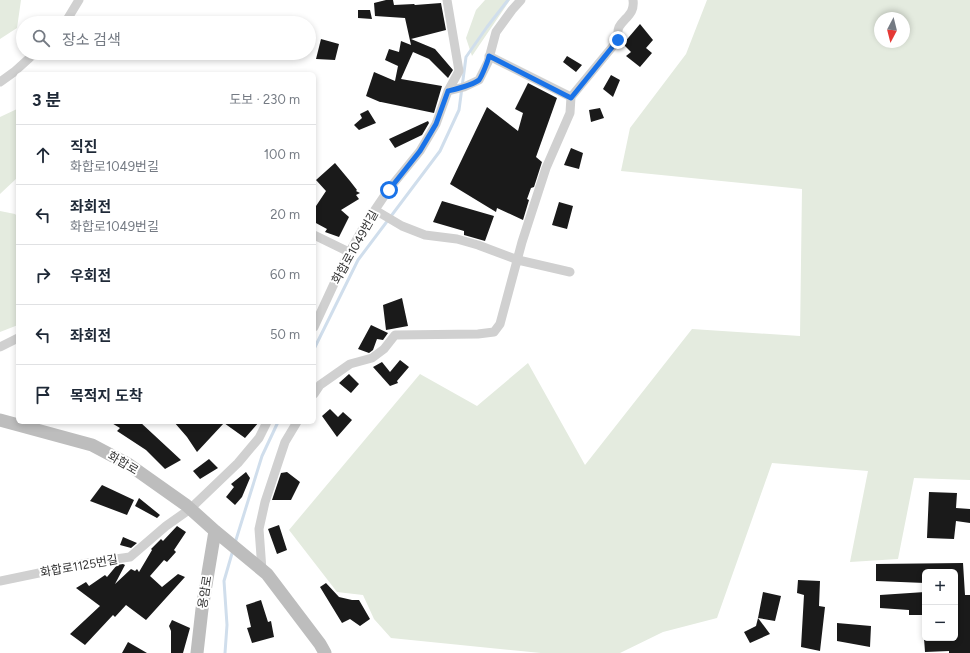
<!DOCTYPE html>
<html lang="ko">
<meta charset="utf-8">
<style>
body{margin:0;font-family:Figtree,"Noto Sans KR",sans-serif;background:#f6f6f7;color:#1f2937}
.controls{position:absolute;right:12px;bottom:12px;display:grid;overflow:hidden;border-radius:6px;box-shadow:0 2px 6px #0003}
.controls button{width:36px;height:36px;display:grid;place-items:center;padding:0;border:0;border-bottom:1px solid #e0e1e3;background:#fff;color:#1f2937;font:20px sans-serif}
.compass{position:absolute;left:874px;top:12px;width:36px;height:36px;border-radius:50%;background:#fff;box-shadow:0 2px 6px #0003;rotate:187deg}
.stop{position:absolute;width:12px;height:12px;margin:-9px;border:3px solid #1a73e8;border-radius:50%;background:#fff}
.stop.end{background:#1a73e8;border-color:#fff;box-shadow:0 1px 4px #0008}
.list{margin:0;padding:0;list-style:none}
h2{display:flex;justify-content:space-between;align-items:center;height:52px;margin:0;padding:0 16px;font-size:17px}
h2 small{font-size:13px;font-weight:400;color:#747a83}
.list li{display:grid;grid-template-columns:26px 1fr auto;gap:12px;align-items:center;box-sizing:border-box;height:60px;padding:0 16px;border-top:1px solid #e0e1e3}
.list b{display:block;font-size:15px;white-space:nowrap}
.list p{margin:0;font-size:13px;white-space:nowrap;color:#747a83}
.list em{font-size:13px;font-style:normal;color:#747a83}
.icon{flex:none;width:22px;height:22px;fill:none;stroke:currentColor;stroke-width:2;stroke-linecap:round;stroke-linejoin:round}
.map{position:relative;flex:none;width:970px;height:653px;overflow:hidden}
.search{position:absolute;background:#fff;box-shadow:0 2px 6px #0003;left:16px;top:16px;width:300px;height:44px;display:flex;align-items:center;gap:10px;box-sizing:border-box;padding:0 14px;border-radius:22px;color:#747a83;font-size:15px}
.panel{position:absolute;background:#fff;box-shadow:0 2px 6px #0003;left:16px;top:72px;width:300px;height:352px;border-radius:6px}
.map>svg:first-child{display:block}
.green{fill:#e4ebdf;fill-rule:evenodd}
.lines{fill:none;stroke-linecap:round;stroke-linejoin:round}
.stream{stroke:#d0deec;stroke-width:3}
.building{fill:#1a1a1a}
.street{stroke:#d0d0d0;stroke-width:9}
.secondary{stroke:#bdbdbd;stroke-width:13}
.route{stroke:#1a73e8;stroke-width:5}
.labels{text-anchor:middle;stroke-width:4;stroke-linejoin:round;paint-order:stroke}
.street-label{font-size:12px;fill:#333;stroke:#fff}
</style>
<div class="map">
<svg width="970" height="653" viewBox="0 0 970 653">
<rect width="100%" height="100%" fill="#fff"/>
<path class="green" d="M0,0h21l-4,28 -17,11z
M485,0h25l-38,56 -6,-18 10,-28z
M707,0h263v480l-56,-2 -16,81 -48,3 18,-91 -96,-8 -55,155 -54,14 -43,21h-79l-150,-15 -17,-19 -11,-24 -26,-3 -48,-62 131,-156 57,32 51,-43 57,102 107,-136 108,7 2,-147 -181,-18 9,-43 56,-74zM880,18h24v24h-24z
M17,109l1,6v43l-1,20 -17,16v-77z
M0,211l15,3 3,3v108l-18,7z"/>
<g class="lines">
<path class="stream" d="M314,349l44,-89 82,-109 19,-41 7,-53 21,-30 21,-27
M235,543l27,-87 16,-34
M225,653l2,-28 -3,-44 9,-31"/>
</g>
<path class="building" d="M386,0h7l1,5 20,-1 1,1 26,-2 5,27 -35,9 24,10 18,21 -5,8 -19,-19 -16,-7 -12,27 41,7 -8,27 -53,-11h-1l-14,-6 8,-24 21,9 3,-15 -13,-6 4,-11 10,3 2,-11 10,4 -6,-27 -30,-2 -1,-13z
M358,10h12l2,9 -14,-1z
M640,24l13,16 -7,8 6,5 -12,14 -14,-11 5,-4 -8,-8z
M321,39l18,5 -4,16 -19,-1z
M567,56l15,9 -6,7 -13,-10z
M611,75l9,5 -7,17 -10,-8z
M528,83l29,15 -21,59 6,5 -8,25 -3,1 -4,11 2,1 -6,20 -26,-12 -1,4 -46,-28 37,-77 31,24 5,-18 -8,-4z
M600,108l4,10 -13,4 -2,-12z
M368,110l8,13 -17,7 -5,-5 8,-7 -2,-4z
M428,121l1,2 -7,12 -27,13 -6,-9z
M571,148l12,5 -4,16 -15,-4z
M335,163l15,18 7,9 -1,1 4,2 -4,2 3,4 -18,11 8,7 -10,20 -14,-5 2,-3 -13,-7v-13l12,-18 -10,-11z
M442,201l52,15 -9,25 -21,-6v-4l-31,-9z
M559,202l14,4 -6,23 -15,-4z
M402,298l6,28 -22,4 -3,-25z
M371,325l17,8 -5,7 -6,-1 -4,11 -4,3 -11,-4z
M400,360l9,7 -12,14 1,2 -8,3 -17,-19 9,-5 8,10z
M349,374l10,10 -8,9 -12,-10z
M330,409l8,8 5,-5 9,8 -15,17 -15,-21z
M110,422h30l41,38 -16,9 -19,-19 -29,-19 3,-3z
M174,422h85l-14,16 -21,-15 -27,29 -10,-15z
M209,459l9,9 -18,11 -7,-8z
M246,472l4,6 -8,19 -7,8 -9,-8 8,-10 -3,-3z
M287,472l13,10 -9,18h-19l9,-27z
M102,485l32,15 -7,15 -37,-14z
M929,492l28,1 -1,15 14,1v14l-14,-2 -2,18 -27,-1z
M139,498l21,17 -3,3 -22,-12z
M279,525l8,25 -10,4 -9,-25z
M177,526l9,6 -12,18 2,2 -9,10 -3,-2 -14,16 12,11 16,-13 7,3 -39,43 -20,-15 -11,12 -2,-2 -28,30 -15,-11 30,-28 -24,-18 10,-6 3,4 16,-11 2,2 10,-12 6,-1 2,1 -10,19 16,-15 4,2 2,-2 2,3 13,-22 -1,-1 10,-10 2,2z
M123,537l14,6 -6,5 -11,-3z
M963,563l2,32h5v58h-21v-2l-24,1 -1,-14h31v-66h-30v11l-49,-2v-17z
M798,580l22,1 -1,25 6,1 -5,44 -19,-4 3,-52 -7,-2z
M326,583l13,14 13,3h7l11,19 -10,7 -10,-7 -8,4 -22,-36z
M763,592l18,4 -6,25 -17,-3z
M925,592v23h-16v-5l-29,-2v-13z
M261,600l7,22 3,-1 3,16 -22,6 -5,-15 4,-1 -5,-22z
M758,618l12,16 -20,9 -6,-11 12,-6z
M172,620l18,8 -7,25h-12v-22l-2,-5z
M837,623l34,3 -1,21 -33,-6z
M128,642l19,11h-25z"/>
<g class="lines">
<path class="street" d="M447,0l12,71 -11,20
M65,23l14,-23
M489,56l82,41
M0,82l14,-10 21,-19
M375,210l27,16 23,9 32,4 21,6 40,15 52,12
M314,235l35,17
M314,327l31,-67 21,-37 23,-34 31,-38 16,-27 12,-33 16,-4 15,-7 9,-18 8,-30 16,-22 9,-10
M0,347l18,-9
M314,394l6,-9 30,-21 22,-6 12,-9 11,-14 83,-1 16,-2 6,-8 22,-82 24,-74 24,-55 1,-16 47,-57c0,-4 -1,-9 1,-13 6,-10 16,-13 14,-27
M262,570l-3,-41 6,-27 20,-60 12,-20
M0,581l87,-18 43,-6 36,-31 24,-17 48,-46 21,-25 8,-16"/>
<path class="secondary" d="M0,420l92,25 36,19 58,41 29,26 52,43 53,70 5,9
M197,653l5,-44 13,-78"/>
</g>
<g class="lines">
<path class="route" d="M389,190l31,-39 16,-27 12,-33c8,-2 25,-6 31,-11 3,-4 9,-19 10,-24l82,42 47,-58"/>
</g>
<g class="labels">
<g class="street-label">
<text transform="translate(355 247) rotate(-61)" y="4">화합로1049번길</text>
<text transform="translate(123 463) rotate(31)" y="4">화합로</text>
<text transform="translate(79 566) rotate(-10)" y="4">화합로1125번길</text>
<text transform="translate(205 592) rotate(-81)" y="4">용암로</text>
</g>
</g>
</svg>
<div class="controls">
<button>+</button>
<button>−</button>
</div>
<svg class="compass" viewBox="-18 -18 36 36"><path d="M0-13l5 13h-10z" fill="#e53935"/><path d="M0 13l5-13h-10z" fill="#747a83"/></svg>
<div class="stop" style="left:389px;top:190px"></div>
<div class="stop end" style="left:618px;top:40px"></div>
<div class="search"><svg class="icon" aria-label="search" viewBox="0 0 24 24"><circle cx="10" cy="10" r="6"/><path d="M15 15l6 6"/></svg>장소 검색</div>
<section class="panel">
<h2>3 분<small>도보 · 230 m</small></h2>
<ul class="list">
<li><svg class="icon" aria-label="ahead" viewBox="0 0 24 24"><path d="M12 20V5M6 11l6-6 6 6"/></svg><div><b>직진</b><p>화합로1049번길</p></div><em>100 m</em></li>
<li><svg class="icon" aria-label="left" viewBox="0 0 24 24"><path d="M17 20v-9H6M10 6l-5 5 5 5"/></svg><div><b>좌회전</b><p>화합로1049번길</p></div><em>20 m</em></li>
<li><svg class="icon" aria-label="right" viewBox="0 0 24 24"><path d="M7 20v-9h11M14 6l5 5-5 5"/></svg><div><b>우회전</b></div><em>60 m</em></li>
<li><svg class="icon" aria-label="left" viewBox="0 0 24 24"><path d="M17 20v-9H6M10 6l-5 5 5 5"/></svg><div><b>좌회전</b></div><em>50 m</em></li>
<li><svg class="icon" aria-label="arrive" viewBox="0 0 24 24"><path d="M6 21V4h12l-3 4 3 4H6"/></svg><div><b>목적지 도착</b></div></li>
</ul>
</section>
</div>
